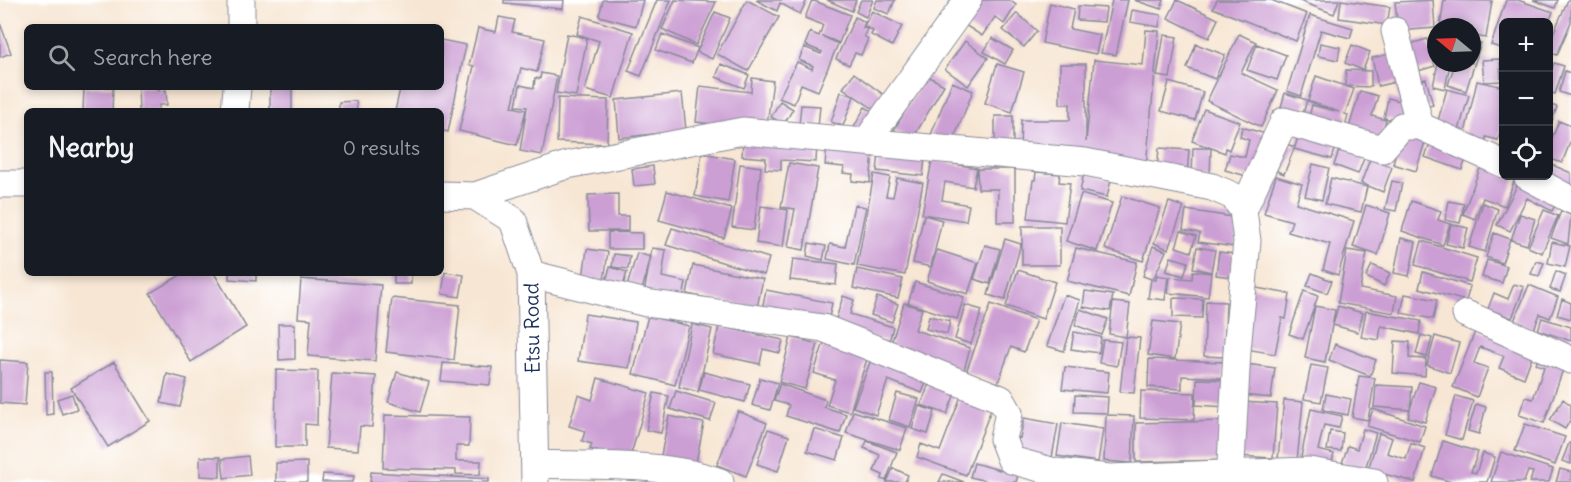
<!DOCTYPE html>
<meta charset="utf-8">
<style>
body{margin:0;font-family:Delius,sans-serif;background:#242831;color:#f1f3f6}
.controls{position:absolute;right:18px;top:18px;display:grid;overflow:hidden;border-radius:9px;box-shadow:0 3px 9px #0003}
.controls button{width:54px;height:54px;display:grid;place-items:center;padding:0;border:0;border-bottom:2px solid #363941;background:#171b24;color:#f1f3f6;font:30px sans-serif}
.compass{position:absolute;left:1427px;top:18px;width:54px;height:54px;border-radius:50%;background:#171b24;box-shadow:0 3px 9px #0003;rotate:289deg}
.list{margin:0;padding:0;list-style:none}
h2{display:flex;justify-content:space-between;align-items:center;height:78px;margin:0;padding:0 24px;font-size:26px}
h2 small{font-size:20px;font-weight:400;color:#9ea1a6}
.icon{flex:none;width:33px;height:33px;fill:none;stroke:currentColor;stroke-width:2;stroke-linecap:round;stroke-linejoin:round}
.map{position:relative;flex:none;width:1571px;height:482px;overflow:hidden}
.search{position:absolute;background:#171b24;box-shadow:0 3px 9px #0003;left:24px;top:24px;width:420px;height:66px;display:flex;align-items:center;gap:15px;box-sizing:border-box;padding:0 21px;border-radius:9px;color:#9ea1a6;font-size:22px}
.panel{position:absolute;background:#171b24;box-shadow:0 3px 9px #0003;left:24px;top:108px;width:420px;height:168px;border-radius:9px}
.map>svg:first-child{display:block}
.building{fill:#cc9fd4}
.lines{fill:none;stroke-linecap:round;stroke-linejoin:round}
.street-casing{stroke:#898a98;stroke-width:29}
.street{stroke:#fff;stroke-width:27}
.labels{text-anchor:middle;stroke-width:5;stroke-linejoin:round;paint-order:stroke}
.street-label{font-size:20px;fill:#1b2f5e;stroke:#fff}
</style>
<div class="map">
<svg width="1571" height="482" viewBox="0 0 1571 482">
<rect width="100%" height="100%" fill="#fff"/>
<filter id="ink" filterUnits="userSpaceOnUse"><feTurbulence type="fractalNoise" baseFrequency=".0167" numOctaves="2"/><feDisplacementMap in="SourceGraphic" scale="12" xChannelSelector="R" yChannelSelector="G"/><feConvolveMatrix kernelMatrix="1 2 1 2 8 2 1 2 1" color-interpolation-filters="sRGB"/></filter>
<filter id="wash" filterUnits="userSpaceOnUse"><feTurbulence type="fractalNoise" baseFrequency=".008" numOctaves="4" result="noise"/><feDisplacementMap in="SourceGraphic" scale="24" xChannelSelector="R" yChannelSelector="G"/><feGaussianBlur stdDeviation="1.35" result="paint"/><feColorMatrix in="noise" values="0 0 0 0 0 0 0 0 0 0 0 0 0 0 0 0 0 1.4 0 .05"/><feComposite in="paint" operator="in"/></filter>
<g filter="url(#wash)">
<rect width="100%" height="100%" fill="#f7e6d3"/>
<g id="blocks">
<path class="building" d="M504,0h60l-1,9 -59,-6z
M603,0h40l-7,26 -37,-10z
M657,0h14l-30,76 -13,-5z
M675,0l41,2 -20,43 -34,-16z
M747,0l32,17 -31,54 -31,-17z
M756,0h51l-7,14 -20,-11 -3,8z
M812,0l38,15 -11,28 -17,-7 16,8 -20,47 -17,-7 -7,20 -15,-6 18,-36 15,7 1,-3 -14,-6 5,-13 17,7 1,-2 -17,-7 5,-13 9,4 4,-11 -18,-7z
M827,0h29l-4,11z
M861,0h12l-7,17 -10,-5z
M877,0h18l-6,14 -15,-6z
M981,0h28l7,5 -12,19 -9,-7 -13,19 -17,-11z
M1112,0h16l-12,55 -15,-2z
M1134,0h30l-3,9z
M1177,0l41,19 -9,19 -41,-20z
M1217,0h54l36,14 -11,27 -83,-33z
M1297,0h42l-5,14z
M1341,0l49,7 -3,18 -48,-7z
M1433,0l2,28 -37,3 -3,-29z
M1444,0l48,1 -6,37 -14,-2v-9h-32z
M1506,0h12l35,12 -4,10h-45v27l-13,-4z
M1533,0h25l-3,8z
M1568,0h3v22l-14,33 -9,-3v-7z
M1050,3l24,6 -4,20 30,6 -4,19 -54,-11z
M1078,6l28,2 -2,14 -27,-2z
M1132,10l29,5 -2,12 -29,-5z
M872,11l30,15 -10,20 -21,-11 2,-4 -9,-5z
M715,12l15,6 -18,41 -15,-7z
M1017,13l20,18 -13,16 -21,-17z
M1310,15l43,13 -3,10 -29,-8 -20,66 -14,-5z
M582,16l51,16 -20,66 -28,-8 14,-49 -22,-7z
M499,17l16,3 -3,12 33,7 -8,33 -16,-4 -9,39 14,3 -9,35 -58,-14 15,-65 -5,-1 9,-37 18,4z
M855,17l10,5 -2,6 4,1 -3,7 4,3 -7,16 -6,-2 -6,12 -13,-6z
M0,23l11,30 -11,4z
M1146,30l13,1 -13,135 -126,-17 1,-29h49v-16h-10v-40h26v78l8,-82 49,5z
M567,34l20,4 -11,58 -20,-3z
M662,34l36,14 -6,15 -36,-13z
M1239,34l17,8 -15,31 37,17 -17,37 -54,-26z
M1164,35l13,2 -7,41 -13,-2z
M992,38l21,12 -8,14 -21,-12z
M1427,39l8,27 -24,7 -8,-27z
M441,40l25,5 -18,87 -7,-2v-19h-46l5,-22 -7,-1 48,-1z
M1472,40l9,3 -15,48 -18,-6 7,-22h17z
M965,41l23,17 -20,28 -23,-17z
M1320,43l20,4 -2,13 -20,-4z
M1196,44l29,11 -10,24 -28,-11z
M1257,44l29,11 -9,25 -30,-10z
M1352,45l18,7 -7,18 -18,-7z
M1389,54l19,44 -9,2 -4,-18 -17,4 -6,-28z
M1500,59l1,22 -17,1 -2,-22z
M1438,63l12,1 -5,25 -12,-3z
M1554,63l10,3 -9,28 -7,-2v-13z
M721,64l28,11 -5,13 -28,-11z
M997,64l27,8 -12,40 -27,-9z
M1346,70l25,1v16l-26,-1 9,3 -9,25 3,1 -5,20 -36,-10 5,-20 27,7 -31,-11 8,-25 29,10z
M1565,71l6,2v23l-12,-4z
M541,73l16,3 -15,79 -22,-4 7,-44 -11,-1 4,-21 14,3 1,-10 5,1z
M854,73l34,25 -10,14 -35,-24z
M926,75l18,10 -32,55 -18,-10z
M752,78l21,3 -7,50 -70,-9 4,-36 51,6z
M1426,79l7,26 -11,3 -8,-26z
M1477,81l27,6v30l-6,23 -12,-3 -1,10 -22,-5z
M952,82l21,9 -22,55 -21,-9z
M1169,82l34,10 -8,28 -34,-9z
M84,87h29l-1,24h-29z
M138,87h21v4l7,-1 1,15h-8v6h-20z
M270,87h22v24h-22z
M1447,89l22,6 -10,35 -22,-6z
M1360,91l18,5 -6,20 14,4 -7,24 -32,-10z
M841,92l13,4 -11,30 -12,-4z
M682,93l4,37 -67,8 -3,-38z
M1285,93l22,7 -6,21 -22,-7z
M558,98l50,2 -1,44 -50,-2z
M1388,98l20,5 -4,19 -20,-4z
M356,101l1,10h-18v-9z
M780,101l13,8 -9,15 -13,-7z
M1548,104l9,3 -8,23h-1z
M801,105l19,1 -2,21 -19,-2z
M865,107l9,5 -11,22 -10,-5z
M1204,109l36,13 -11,28 -3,-2 -1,5 -33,-12z
M995,116h18v30h-18z
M1559,121l12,5v14l-9,23 -14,-5v-10z
M1242,127l24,7 -12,44 -29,-8 5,-16 15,3 4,-17 -9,-3z
M1300,130l38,10 -6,19 -38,-10 -10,25 -12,-5 11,-26 12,4z
M1400,135l25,7 -9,29 -23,-7z
M743,137l74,6 -1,19 -35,-2v10l-16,-1 1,-11 -24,-2z
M1343,139l25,9 -10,26 -24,-9z
M1432,139l36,14 -6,17 -37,-13z
M827,146l46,6 -3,31 -18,-2 1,-7 -10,-1 1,-6 -19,-2z
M1159,148l30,2 -2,25 -30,-2z
M1193,148h18l-1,29h-18z
M702,153l33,6 -7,43 -33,-6z
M879,153l46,5 -2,18 -46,-5z
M1370,159l22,8 -9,25 -22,-9z
M932,160l45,8 -4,19 -28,-5 -3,18 27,5 -3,16 -44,-7z
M1483,160l21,16h12l-11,30 -22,-8 -8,21 -12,-5z
M789,163l29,5 -14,82 -16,-3 7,-38 -14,-2z
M1548,163l23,10v14l-23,-11z
M740,164l21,3 -7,63 -22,-3z
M1313,164l16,4 -7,32 -17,-4z
M653,166l2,18 -21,2 -2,-17z
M977,169h38v53h-18l1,-33h-20z
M1036,172l24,2 -1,8 11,1 -5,39 -37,-4 5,-38h2z
M1084,173l27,7 -4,17 -27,-6z
M874,174l16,3 -4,19 7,1 4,-19 26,5 -18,92 -48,-9z
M1276,176l26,8 -6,19 58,18 -16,54 -15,-5 7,-26 -42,-12 4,-11 -28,-8z
M1331,178l36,9 -6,25 -36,-8z
M1521,178l38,19 -7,14 -25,-13 -17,33 -13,-6z
M1392,181l10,2 -6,28 -11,-2z
M667,191l65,18 -8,29 -65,-18z
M618,194v22h10v15h-39l-1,-36z
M1081,194l31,9 -15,48 -31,-10z
M1122,196l38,12 -17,53 -38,-12z
M1411,201l30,10 -3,9 12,4 -7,21 -41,-14z
M1449,201l15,3 -4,19 -15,-3z
M1169,202l15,5 -16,42 -14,-6z
M1483,203l15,6 -13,43 -16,-5z
M854,205l12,2 -12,58 -27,-6 3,-15 15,3z
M1366,205l24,8 -12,42 -25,-8z
M761,206l27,4 -5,37 -27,-4z
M1186,210l53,8 -4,29 -37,-5 2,-9 -17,-3z
M1544,210l14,6 -16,37 -14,-6z
M1561,211l10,4 -3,29 -17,-6z
M1520,214l15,5 -8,26 -16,-5z
M924,215l18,5 -11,47 -18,-4z
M1451,224l17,4 -5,20 -17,-4z
M1022,226h38v39h-38z
M672,228l97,30 -5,17 -98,-30z
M1181,231l15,5 -5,16 -15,-5z
M608,232l34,1v16h-34z
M1494,233l16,6 -8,24 -16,-6z
M1401,238l15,4 -7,34 -15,-3z
M1005,239l16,5 -16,56 -17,-5z
M1422,241l55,17 -7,24 -55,-17z
M1552,242l18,4 -5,21 -17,-4z
M809,243l17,3 -3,14 -16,-4z
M985,245l15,4 -10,35 -16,-5z
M1153,246l13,5 -13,29h3l1,-5 11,2 -3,23 -17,-2 3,-19 -8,-3z
M1197,247l18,3 -4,22 -18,-4z
M652,248l14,2 -4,27 24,5 -3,17 -39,-6z
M1076,248l61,14 -8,34 -62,-15z
M587,249l21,3 -4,29 -21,-3z
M937,250l41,13 -10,31 -41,-13z
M1347,250l20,3 -7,36 37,7 -3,17 -56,-10z
M1219,252l15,2 -3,23 -15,-2z
M637,253l14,4 -9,33 -15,-4z
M614,254l16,2 -2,13 -16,-2z
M1171,257l17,5 -4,14 -18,-5z
M793,259l45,5 -2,21 -46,-5z
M1487,260l20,6 -5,17 -20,-6z
M1536,261l8,2 -5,13 -8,-2z
M693,265l70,14 -6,29 -70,-14z
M1372,265l18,8 -6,13 -18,-9z
M610,267l17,5 -4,14 -17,-5z
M857,269l46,10 -5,19 -45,-10z
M1018,270l37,12 -12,37 -37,-13z
M1193,271l18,2 -3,24 -40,-4 2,-16 22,2z
M1556,271l10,4 -6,17 -10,-3z
M445,272l19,3 -4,22 -18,-3z
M1423,272l47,14 -4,15 -47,-13z
M184,273h30l32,54 -55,35 -41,-69z
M229,273h27v8l-27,-2z
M394,273h17v11h-17z
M1312,273l20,8 -5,12 -20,-7z
M301,279l80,6 -6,76 -67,-5 3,-37 -13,-1z
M915,282l49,15 -7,22 -49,-16z
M1514,284l10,3 -12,31 -24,-9 6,-16 14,6z
M1529,285l29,12 -8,21 -10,-4 -6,15 -20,-8z
M1251,287l39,7 -4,25 -4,-1 -7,36 -35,-6z
M766,290l66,13 -4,20 -66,-14z
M1085,291l28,4 -3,16 -27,-4z
M1304,291l14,5 -15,43 -14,-5z
M1405,294l32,6 -4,19 -32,-6z
M1064,295l16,5 -16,51 -17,-5z
M843,296l11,4 -4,14 43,13 -4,15 -55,-16z
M877,297l21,7 -6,18 -21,-7z
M392,298l68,7 -6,55 -68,-8z
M1173,298l30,1 -1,19 -29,-1z
M1562,299l9,4v16l-14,-4z
M1206,301l20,1 -2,55 -20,-1z
M1113,302l17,2 -4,33 -17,-3z
M904,303l18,6 -7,21 55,18 -6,22 -74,-23z
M991,304l45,16 -12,32 -13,-5 -13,36 -32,-11z
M965,305l17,5 -11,34 -16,-5z
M1315,306l20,4 -10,52 -20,-4z
M1338,306l25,7 -5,19 -25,-7z
M1080,309l28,10 -6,16 -27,-10z
M1366,311l55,10 -2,13 -38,-8 -2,14 -18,-3z
M585,314l51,8 -7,46 -51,-7z
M648,316l41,10 -14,59 -42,-11z
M929,316l21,5 -3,13 -21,-5z
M1542,318l29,9v14l-33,-11z
M1153,321l27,3 -5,35 -27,-4z
M278,324h17v35l-16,1z
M692,324l20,5 -14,63 -19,-5z
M719,326l64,14 -3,13 -17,-4 -3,15 -47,-10z
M1476,329l58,22 -10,27 -25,-10 5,-12 -24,-9 -6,16 14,5 -11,29 -24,-10z
M1074,332l27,5 -2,16 -28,-4z
M1421,335l11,3 -5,19 -11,-3z
M1435,336l24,7 -9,30 -23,-8z
M791,337l27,7 -13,45 -26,-7z
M1126,337l14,1 -6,55 -14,-1z
M1103,340l18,2 -4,24 -18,-3z
M1395,341l15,1 -1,16 17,1 -1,17 -32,-3z
M824,342l44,14 -18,56 -23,-7 8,-25 -21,-7z
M1335,344l41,16 -6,16 -41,-16z
M1540,352l26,9 -22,62 -25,-8 6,-18 8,2 11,-32 -8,-3z
M872,357l56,20 -6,16 -34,-13 -12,35 -23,-8z
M1149,359l75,3 -1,16 -41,-2v13l-34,-2z
M0,360l28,2 -3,43 -25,-2z
M114,362l36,59 -42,26 -37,-59z
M443,363l49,4 -2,18 -49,-4z
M1246,364l29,4 -4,30 -29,-3z
M1311,365l17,3 -7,34 -17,-3z
M1065,367l44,5 -2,21 -45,-4z
M276,370l42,1 -1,54 -12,-1v23h-30z
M45,372h7l1,42 -7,1z
M397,372l32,10 -9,30 -32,-10z
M704,372l46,12 -5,18 -46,-12z
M332,373l44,3 -4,51 -12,-1 -2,24 -32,-2z
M167,374l20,5 -7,28 -19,-4z
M1359,376l16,2 -7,42 -16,-3z
M598,378l51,15 -20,68 -39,-12 2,-5 -10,-3 3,-10 -16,-5 9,-31 14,5z
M760,378l18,5 -8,27 -18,-5z
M931,379l26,9 -10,26 -26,-9z
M1197,379l32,1 -2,27 -31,-2z
M1419,382l17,5 -11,35 -17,-5 2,-7 -36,-3 2,-22 36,2 -2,22z
M780,384l46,16 -2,7 22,7 -6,19 -54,-17 3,-11 -15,-4z
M676,391l40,12 -6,18 -40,-12z
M1141,391l54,2 -1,27 -54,-2z
M654,393l15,3 -8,37 -15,-3z
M897,393l22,6 -9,28 -21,-7z
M72,394l5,15 -15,5 -5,-15z
M1326,394l25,5 -3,16 -25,-5z
M1075,395l33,2 -1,16 -33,-1z
M961,396l31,11 -26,68 -49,-18 4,-13 19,7z
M1456,396l17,5 -11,39 -17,-5z
M1563,399l8,6v14l-6,10 -15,-9z
M1284,400l19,2 -6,59 -19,-2z
M1241,402l36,2 -4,54 -36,-2z
M1476,404l10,3 -7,27 -11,-3z
M919,406l16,5 -7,23 -16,-5z
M1311,409l31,7 -3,12 -15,-3 -6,25 16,4 -4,15 -30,-7z
M1373,409l52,17 -5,16 -53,-16z
M738,411l29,12 -21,53 -29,-11z
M853,411l54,17 -7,22 -54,-17z
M385,415l85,2 -1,29h-13v15h25l-1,14 -24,-1v-4l-73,-2z
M1106,415l28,1 -2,47 -28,-2z
M669,416l35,7 -9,44 -35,-7z
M1024,418l34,6 -6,34 -38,-6 3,-15 3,1z
M1229,421l1,39 -94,2v-39z
M1062,423l41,6 -5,33 -41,-6z
M1525,424l40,13 -10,28 -40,-14z
M768,429l21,7 -11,35 -21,-7z
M814,429l30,9 -7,22 -30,-9z
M1363,429l13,4 -11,37 -23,-7 6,-17 9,3z
M1330,431l13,2 -2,18 -14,-1z
M1379,433l13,5 -5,15 19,6 5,-16 14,5 -10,34 -47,-12z
M867,441l30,11 -11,29 -4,-2 1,-4 -9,-4 6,-16 -16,-7z
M1443,441l35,11 -7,20 5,1 7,-20 12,4 -8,25h-36l-19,-6z
M1569,443h2v21l-9,-3z
M1501,452l52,17 -4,13h-19l3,-10 -5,-1 -4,11h-33z
M248,456l2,19 -26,3 -2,-19z
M200,457h20v20l-20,-1z
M307,462v20h-31v-19z
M974,463l44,12 -2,7h-25l-21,-5z
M893,468l15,7 -3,7h-18z
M1560,469l11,3v10h-15z
M371,472l118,7v3h-119z
M323,474l31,2 -1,6h-31z
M943,474l21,8h-25z"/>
</g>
</g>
<g filter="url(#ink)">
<use href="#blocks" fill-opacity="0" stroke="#898a98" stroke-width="1.5"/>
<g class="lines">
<g class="street-casing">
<path id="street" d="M241,0v27
M1395,31l25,95 84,38
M235,111l2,-24
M866,142l102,-142
M1527,176l44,24
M0,184h27
M441,195l34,1 38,24 18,54 4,208
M475,196l92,-31 176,-34 342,31 127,25 21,9 10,14 4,31 -10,110 -7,131
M1243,210l41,-89 98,28 20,-23h18
M531,274l115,29 177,25 178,71 8,14 -6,26 8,21 44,12 54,6 200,-7 65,11
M1466,314l105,46
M535,464c58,2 131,-2 185,18"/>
</g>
<use href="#street" class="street"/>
</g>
</g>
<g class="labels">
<g class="street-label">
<text transform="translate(532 328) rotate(-91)" y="7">Etsu Road</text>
</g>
</g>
</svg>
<div class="controls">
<button>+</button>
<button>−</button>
<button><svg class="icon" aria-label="locate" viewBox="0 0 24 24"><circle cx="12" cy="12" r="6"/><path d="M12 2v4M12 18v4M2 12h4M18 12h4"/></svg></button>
</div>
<svg class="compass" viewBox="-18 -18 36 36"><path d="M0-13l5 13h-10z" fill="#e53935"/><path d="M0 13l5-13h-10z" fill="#9ea1a6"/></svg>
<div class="search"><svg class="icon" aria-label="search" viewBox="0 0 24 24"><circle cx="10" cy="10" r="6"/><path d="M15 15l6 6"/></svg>Search here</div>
<section class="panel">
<h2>Nearby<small>0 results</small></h2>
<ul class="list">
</ul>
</section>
</div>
